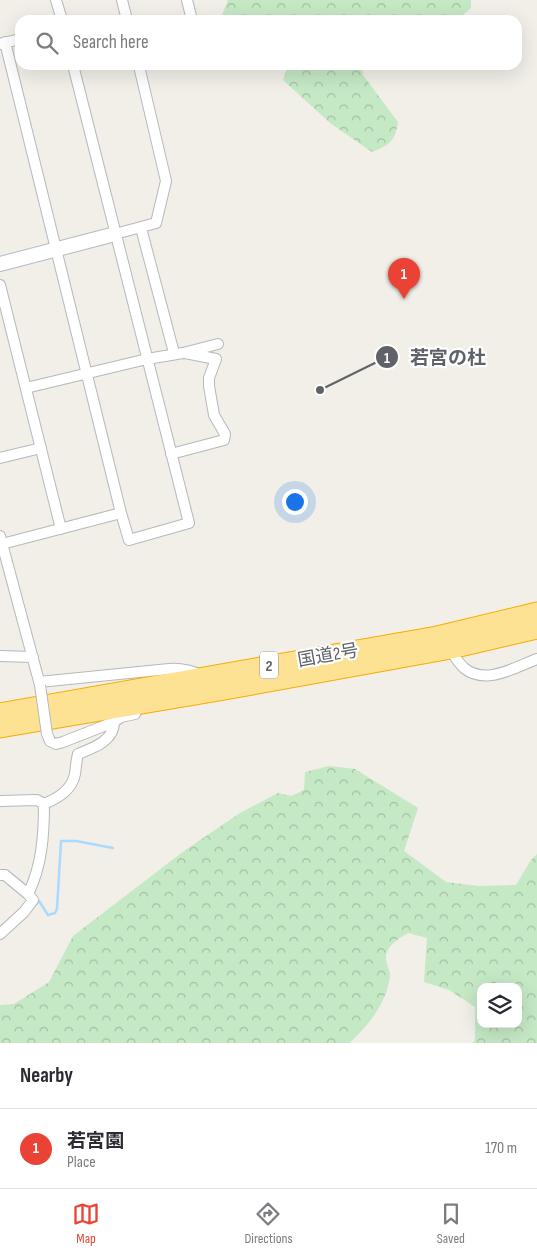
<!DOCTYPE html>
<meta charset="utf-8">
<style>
body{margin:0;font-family:"Sofia Sans Condensed","Noto Sans JP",sans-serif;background:#f7f7f7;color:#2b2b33}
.controls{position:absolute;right:15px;bottom:15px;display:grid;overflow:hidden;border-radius:10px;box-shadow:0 5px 20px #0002}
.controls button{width:45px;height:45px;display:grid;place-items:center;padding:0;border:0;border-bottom:1px solid #e1e1e2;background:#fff;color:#2b2b33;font:25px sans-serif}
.you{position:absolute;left:294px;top:501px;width:18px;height:18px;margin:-12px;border:4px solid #fff;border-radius:50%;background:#1a73e8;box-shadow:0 0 0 8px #1a73e833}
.badge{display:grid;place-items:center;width:32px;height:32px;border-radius:50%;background:#ea4335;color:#fff;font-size:16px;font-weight:700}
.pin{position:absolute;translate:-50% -41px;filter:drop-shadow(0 1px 2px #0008)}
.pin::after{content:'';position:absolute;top:26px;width:18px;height:15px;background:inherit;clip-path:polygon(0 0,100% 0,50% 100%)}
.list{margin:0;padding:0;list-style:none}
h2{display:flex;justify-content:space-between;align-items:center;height:65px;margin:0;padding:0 20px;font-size:21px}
h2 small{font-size:16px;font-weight:400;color:#7c7c81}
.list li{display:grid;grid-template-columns:32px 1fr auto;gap:15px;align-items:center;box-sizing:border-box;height:80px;padding:0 20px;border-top:1px solid #e1e1e2}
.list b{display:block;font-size:19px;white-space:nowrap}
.list p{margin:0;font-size:16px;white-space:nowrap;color:#7c7c81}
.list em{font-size:16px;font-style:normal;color:#7c7c81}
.icon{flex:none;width:28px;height:28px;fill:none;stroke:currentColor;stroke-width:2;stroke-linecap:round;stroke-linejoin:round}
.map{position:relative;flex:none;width:537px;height:1043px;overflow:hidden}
.search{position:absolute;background:#fff;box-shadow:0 5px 20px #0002;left:15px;right:15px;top:15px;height:55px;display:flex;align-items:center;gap:12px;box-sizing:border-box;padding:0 18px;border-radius:15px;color:#7c7c81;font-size:19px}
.sheet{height:145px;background:#fff}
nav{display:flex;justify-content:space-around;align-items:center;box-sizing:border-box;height:70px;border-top:1px solid #e1e1e2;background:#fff;font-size:14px;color:#7c7c81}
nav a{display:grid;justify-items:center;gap:2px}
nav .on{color:#ea4335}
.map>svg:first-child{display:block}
.forest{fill:url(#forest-crowns);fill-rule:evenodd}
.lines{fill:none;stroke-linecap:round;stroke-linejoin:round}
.stream{stroke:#aadaff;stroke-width:2.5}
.street-casing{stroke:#b5b8bc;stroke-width:12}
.secondary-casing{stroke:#b6babf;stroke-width:16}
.highway-casing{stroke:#f9ab00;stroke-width:21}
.street{stroke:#fff;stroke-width:10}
.secondary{stroke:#fff;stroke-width:14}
.highway{stroke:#fde293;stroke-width:19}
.street-bridge-casing{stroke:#b5b8bc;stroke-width:12;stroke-linecap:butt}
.street-bridge{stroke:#fff;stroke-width:10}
.labels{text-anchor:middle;stroke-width:4.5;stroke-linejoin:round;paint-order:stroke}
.shield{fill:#fff;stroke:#8f9295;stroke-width:1}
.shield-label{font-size:16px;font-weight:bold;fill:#5f6368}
.street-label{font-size:18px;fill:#5f6368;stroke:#fff}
.leader{fill:none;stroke:#5f6368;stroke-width:2}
.callout-dot{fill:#5f6368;stroke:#fff;stroke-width:2}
.mark-label{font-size:15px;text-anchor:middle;font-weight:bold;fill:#fff}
.callout-label{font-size:19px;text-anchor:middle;font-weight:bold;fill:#5f6368;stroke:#fff;stroke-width:4.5;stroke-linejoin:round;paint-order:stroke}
</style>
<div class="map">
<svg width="537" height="1043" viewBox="0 0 537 1043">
<defs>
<pattern id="forest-crowns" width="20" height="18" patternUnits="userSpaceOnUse" patternTransform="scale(1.25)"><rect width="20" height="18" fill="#c5e8c5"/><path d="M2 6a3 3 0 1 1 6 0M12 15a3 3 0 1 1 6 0" fill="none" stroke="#a3c0a4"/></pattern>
</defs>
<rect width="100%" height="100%" fill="#f1efe8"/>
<path class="forest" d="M228,0h243v8l-14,12h-203l-3,-3 -3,3h-28z
M288,65h74l1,10 35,47c-3,19 -8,23 -26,30l-42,-29 -47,-43z
M329,766l26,3 63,39 -14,43 42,31 33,4 37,-1 15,-25 6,-6v189h-64l2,-4v-32l-26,-17 -25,-8 3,-44 -19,-5c-9,6 -22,12 -22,25 0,7 5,13 4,19 -4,26 -22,50 -41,66h-349v-38l14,-1 35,-22 24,-46 111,-85 56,-38 38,-20 13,3 13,-6 1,-18zM481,987h37v37h-37z"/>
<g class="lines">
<path class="stream" d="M35,905l4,-4 9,14 7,-2 2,-4 4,-68h15l37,7"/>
<g class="street-casing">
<path id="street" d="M56,0l6,20
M122,0l5,20
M187,0l5,20
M5,42l116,471
M0,44l20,-5
M141,228l33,125
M115,234l41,-11 10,-42 -27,-115 2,-1
M0,285l61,244
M26,388l121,-29 36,-6 35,-9
M171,454l53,-14 1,-6 -11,-19 -5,-29v-8l7,-19 -31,-6
M0,458l41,-10
M0,536l40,149
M2,544l119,-31 8,27 60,-17 -116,-458
M451,649c3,8 7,13 13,19 22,18 51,-1 73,-9
M0,656l33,1
M39,682l130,-13c12,-1 21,1 32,6
M50,741l6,3 7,-2 51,-20 7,-5 14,-3
M0,801l37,-1 7,4
M44,804c14,-6 28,-14 31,-30 1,-6 1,-13 3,-20 15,-6 36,-13 36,-32
M0,875h5l23,19c14,-28 16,-59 16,-90
M0,934l24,-22 9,-12 -5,-6"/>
</g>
<g class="secondary-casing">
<path id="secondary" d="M0,264l115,-30"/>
</g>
<g class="highway-casing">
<path id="highway" d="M0,713l437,-77 100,-24
M0,728l219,-37 232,-42 86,-20"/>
</g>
<use href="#street" class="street"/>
<use href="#secondary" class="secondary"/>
<use href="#highway" class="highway"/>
<g class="street-bridge-casing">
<path id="street-bridge" d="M40,685l7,49 3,7"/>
</g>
<use href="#street-bridge" class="street-bridge"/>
</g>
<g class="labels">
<rect class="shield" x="260" y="651.5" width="18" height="27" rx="4"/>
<g class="shield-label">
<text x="269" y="671">2</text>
</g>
<g class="street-label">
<text transform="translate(328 655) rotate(-10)" y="6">国道2号</text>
</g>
</g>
<path class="leader" d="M320 390L387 357"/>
<g class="callout-dot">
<circle cx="320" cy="390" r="5"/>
<circle cx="387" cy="357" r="12"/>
</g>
<g class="mark-label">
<text x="387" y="363">1</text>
</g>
<g class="callout-label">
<text x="448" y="364">若宮の杜</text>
</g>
</svg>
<div class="controls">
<button><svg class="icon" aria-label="layers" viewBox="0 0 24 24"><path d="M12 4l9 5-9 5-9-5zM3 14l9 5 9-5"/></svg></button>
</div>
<div class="you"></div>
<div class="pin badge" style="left:404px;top:299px">1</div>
<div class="search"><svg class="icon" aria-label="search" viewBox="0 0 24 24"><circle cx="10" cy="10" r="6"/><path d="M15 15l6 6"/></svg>Search here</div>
</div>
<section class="sheet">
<h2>Nearby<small></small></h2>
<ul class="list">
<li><span class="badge">1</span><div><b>若宮園</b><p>Place</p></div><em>170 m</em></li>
</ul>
</section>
<nav>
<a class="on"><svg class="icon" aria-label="map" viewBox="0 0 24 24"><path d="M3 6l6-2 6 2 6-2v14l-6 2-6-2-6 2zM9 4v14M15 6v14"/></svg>Map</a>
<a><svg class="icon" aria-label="directions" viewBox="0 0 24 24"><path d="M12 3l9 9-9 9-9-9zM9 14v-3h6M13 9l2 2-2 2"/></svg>Directions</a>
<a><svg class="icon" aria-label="saved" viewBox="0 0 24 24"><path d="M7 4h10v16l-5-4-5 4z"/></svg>Saved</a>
</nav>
